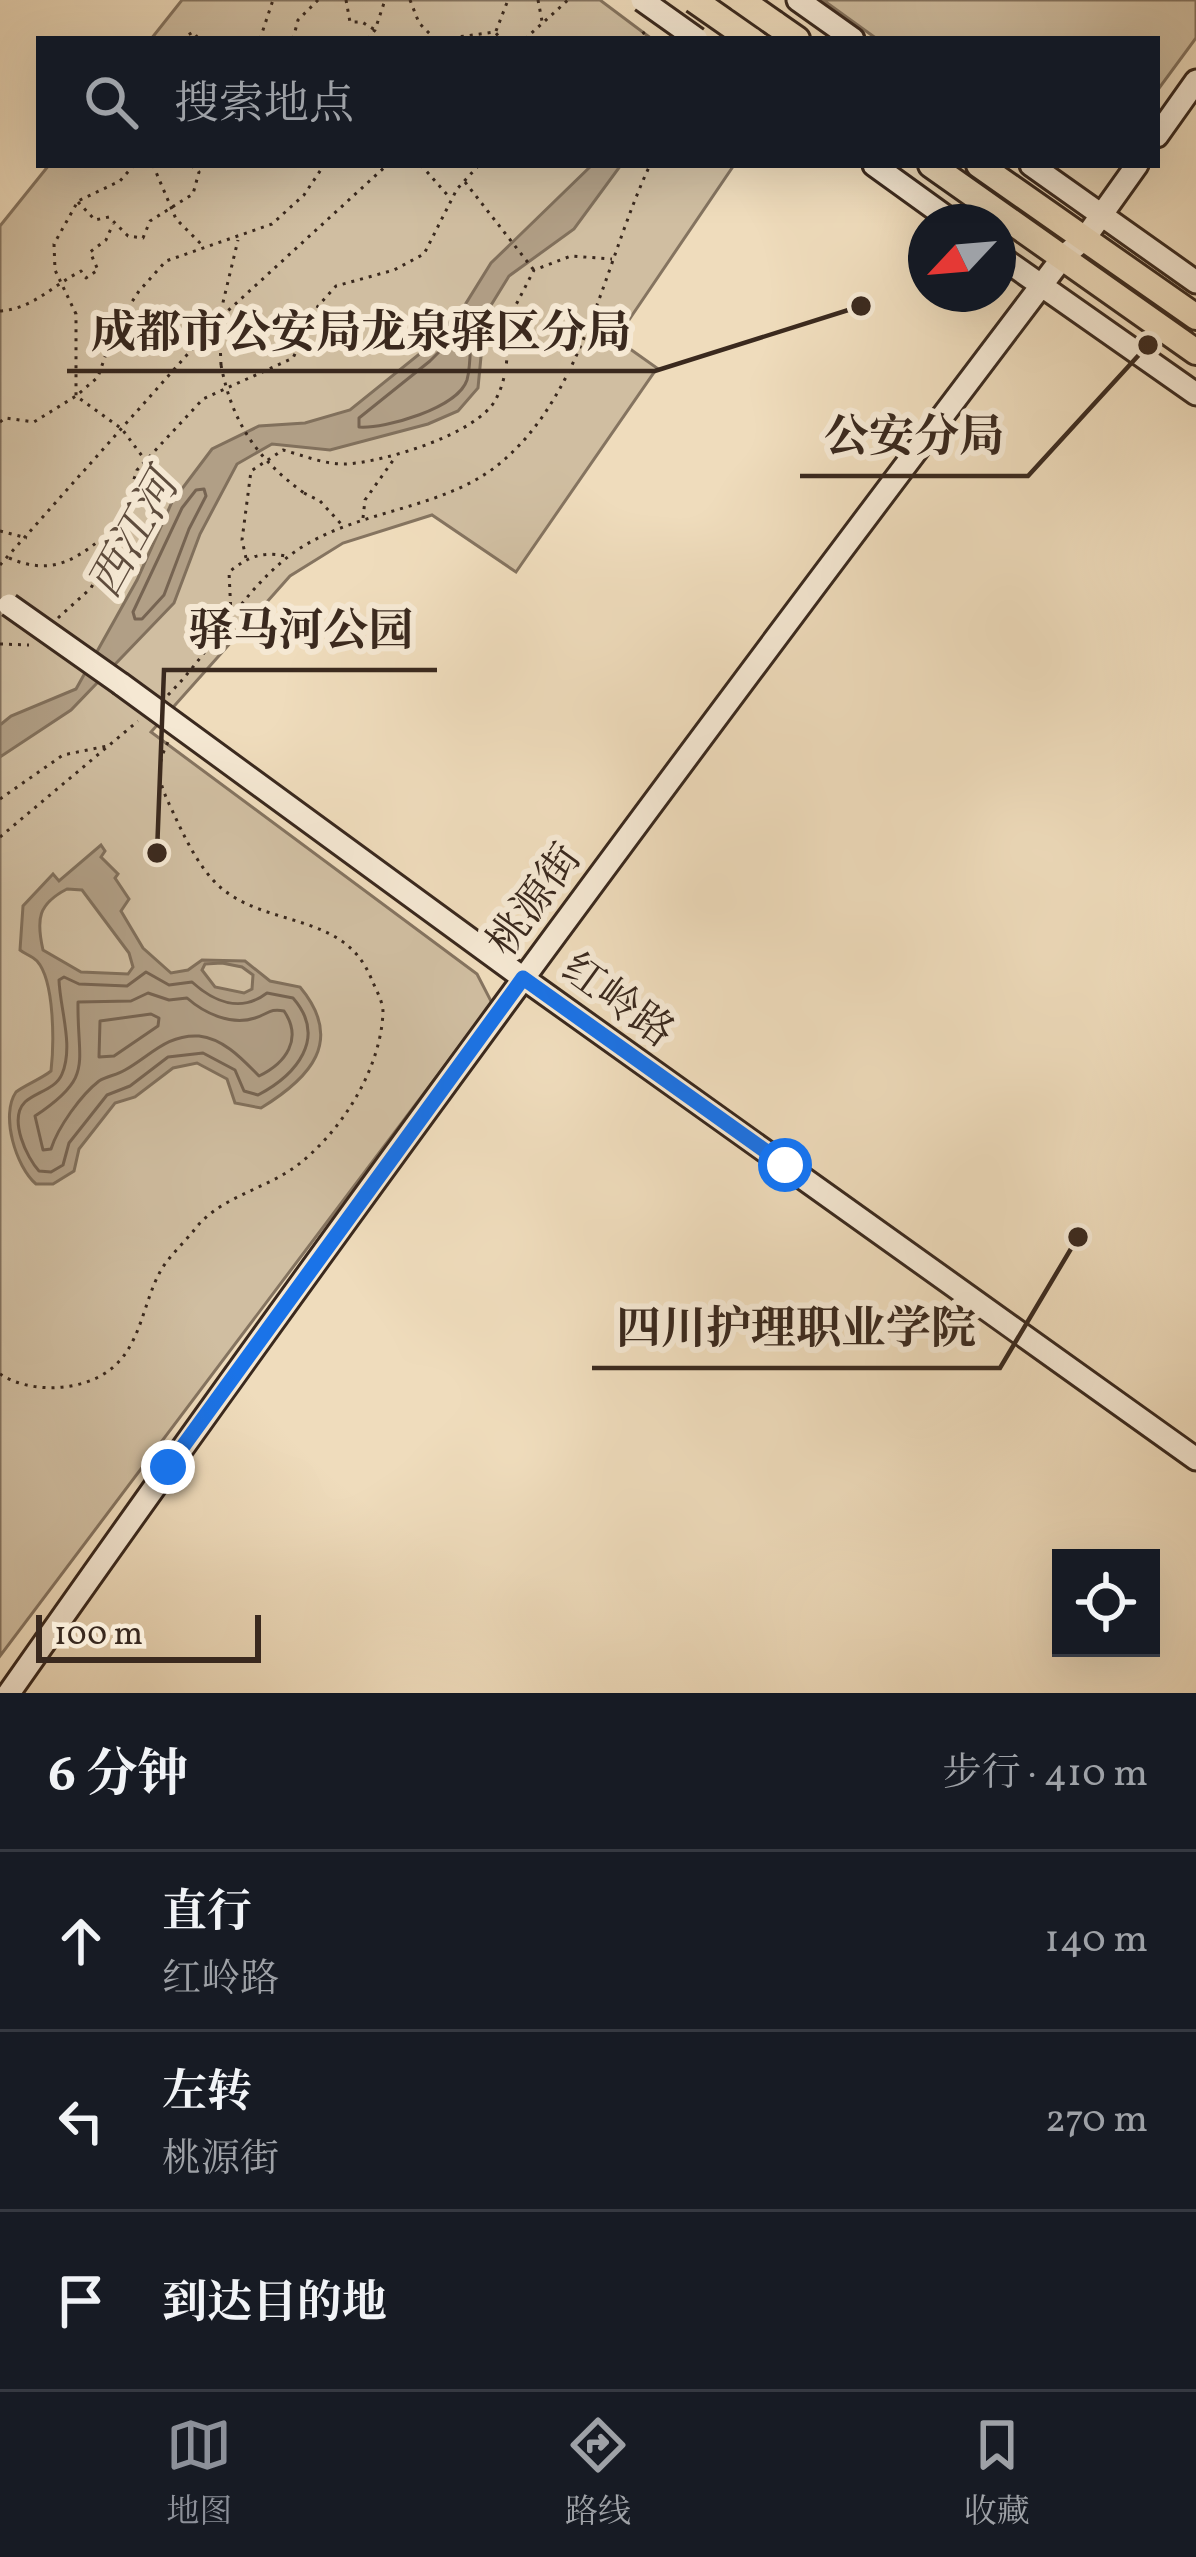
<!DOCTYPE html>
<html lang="zh">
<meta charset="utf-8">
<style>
body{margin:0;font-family:Vollkorn,"Noto Serif SC",serif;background:#20242c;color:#f1f3f6}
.controls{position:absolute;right:36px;bottom:36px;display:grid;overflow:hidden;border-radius:0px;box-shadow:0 12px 48px #0002}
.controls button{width:108px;height:108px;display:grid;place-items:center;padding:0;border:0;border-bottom:3px solid #363941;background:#171b24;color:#f1f3f6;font:60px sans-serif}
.compass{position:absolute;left:908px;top:204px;width:108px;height:108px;border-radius:50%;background:#171b24;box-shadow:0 12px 48px #0002;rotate:244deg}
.scale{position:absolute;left:36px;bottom:30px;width:225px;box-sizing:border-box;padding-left:12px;border:6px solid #3a291e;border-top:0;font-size:33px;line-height:42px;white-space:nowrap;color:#3a291e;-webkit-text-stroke:9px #f5e8d3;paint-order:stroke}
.stop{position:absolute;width:36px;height:36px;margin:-27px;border:9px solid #1a73e8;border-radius:50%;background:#fff}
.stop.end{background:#1a73e8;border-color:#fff;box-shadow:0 3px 12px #0008}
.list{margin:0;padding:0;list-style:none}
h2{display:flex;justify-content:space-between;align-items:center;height:156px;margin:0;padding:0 48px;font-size:51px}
h2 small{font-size:39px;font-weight:400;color:#9ea1a6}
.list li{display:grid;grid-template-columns:78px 1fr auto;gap:36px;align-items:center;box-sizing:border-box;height:180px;padding:0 48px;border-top:3px solid #363941}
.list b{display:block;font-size:45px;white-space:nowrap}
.list p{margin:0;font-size:39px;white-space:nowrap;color:#9ea1a6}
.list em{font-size:39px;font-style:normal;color:#9ea1a6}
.icon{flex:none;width:66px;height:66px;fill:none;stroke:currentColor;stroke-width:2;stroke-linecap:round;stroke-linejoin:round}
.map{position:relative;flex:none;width:1196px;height:1693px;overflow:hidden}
.search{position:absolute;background:#171b24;box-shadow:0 12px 48px #0002;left:36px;right:36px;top:36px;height:132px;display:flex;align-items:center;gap:30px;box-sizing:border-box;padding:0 42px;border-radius:0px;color:#9ea1a6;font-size:45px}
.sheet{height:696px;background:#171b24}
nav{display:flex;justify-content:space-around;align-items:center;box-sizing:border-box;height:168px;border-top:3px solid #363941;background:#171b24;font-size:33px;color:#9ea1a6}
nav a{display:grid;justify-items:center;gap:6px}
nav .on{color:#8c9099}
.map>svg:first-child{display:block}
.green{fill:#d0bea1;stroke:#857460;stroke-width:3}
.water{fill:#b19f86;stroke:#81705c;stroke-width:3;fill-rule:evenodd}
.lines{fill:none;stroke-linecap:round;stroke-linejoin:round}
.shore{stroke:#766452;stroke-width:3}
.secondary-casing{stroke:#3a291e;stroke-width:27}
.primary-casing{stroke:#3a291e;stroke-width:30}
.path{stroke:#3a291e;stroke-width:3;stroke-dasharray:3 6;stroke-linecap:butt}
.secondary{stroke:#f5e8d3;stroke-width:21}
.primary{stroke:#efdcbc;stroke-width:24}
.secondary-bridge-casing{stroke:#3a291e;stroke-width:27;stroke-linecap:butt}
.primary-bridge-casing{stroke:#3a291e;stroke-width:30;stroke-linecap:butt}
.path-bridge{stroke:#3a291e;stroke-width:3;stroke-dasharray:3 6;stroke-linecap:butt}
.secondary-bridge{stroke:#f5e8d3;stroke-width:21}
.primary-bridge{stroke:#efdcbc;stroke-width:24}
.route{stroke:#1a73e8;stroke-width:15}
.labels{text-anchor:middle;stroke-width:12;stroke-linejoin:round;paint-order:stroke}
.street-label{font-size:42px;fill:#3a291e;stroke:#f5e8d3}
.water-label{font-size:45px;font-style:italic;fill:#5e4c3d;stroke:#f5e8d3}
.leader{fill:none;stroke:#3a291e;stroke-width:4.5}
.callout-dot{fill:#3a291e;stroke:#f5e8d3;stroke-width:4.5}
.callout-label{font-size:45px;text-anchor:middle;font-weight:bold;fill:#3a291e;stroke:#f5e8d3;stroke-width:12;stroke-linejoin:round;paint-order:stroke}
</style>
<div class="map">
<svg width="1196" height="1693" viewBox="0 0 1196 1693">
<rect width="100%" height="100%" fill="#efdcbc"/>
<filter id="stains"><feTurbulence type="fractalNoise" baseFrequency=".00167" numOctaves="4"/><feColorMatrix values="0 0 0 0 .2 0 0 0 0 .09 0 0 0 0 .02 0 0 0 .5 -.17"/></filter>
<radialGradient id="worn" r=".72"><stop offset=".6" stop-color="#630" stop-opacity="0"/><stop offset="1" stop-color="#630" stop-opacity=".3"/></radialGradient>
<path class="green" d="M182,0h418l52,39h-501z
M823,0h373v38l-39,53v-52h-280z
M49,165h685l-118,174 41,29 -141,204 -84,-57 -89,28 -53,33 -139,156 326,242 15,29 -492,653v-1430z"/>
<path class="water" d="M592,165h29l-47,64 -65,47 -24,39 -7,73 -20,23 -30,13 -98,26 -58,-6 -35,20 -37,70 -26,69 -103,107 -71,47v-32l11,-9 65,-27 61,-109 35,-78 40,-53 47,-23 46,-3 45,-13 72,-58 41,-44 28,-45z
M101,845l4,6 -4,6 17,17 -3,4 14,21 -8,12 22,37 28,25 17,-3 14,-10 43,1 25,20 30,6c45,54 10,91 -39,121l-26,-5 -8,-24 -30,-16 -24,5 -38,29 -20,6 -36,46 -5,22 -21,13h-17c-20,-17 -36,-69 -20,-92 9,-7 25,-13 35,-21 3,-26 4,-90 -14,-110 -5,-5 -12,-7 -17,-11l3,-44 30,-32 6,7zM67,889l15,1 47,63 4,14 -5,7 -47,-2 -38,-22c-7,-31 -5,-46 24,-61zM222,963l20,4 11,8 -1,14 -8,4 -29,-6 -13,-17 3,-6z"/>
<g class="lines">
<path class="shore" d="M465,326l6,6c-1,15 0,33 -4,48 -9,28 -82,49 -108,47v-9l71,-57z
M204,489l2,7 -17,33 -25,66 -22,24h-7l-2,-7 49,-104 14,-18z
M146,972l23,13 23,-3c22,20 49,31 75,11l26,5c35,40 3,77 -35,97l-14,-4 -9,-21 -32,-17 -35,4 -38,29 -23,9 -38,48 -6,22 -12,7 -12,-1c-12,-13 -31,-52 -14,-69 11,-10 31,-13 37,-28 12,-28 -2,-65 -3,-94l5,-3 15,7 48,2z
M148,993l21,7 18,-2c17,15 44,28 68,20 13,-4 15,-10 29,-7 19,28 2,52 -25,65 -15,-15 -34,-37 -60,-40 -32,-2 -49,20 -74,34 -8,5 -18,6 -26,11 -18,14 -41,46 -48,68l-8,1 -8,-34c60,-40 42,-51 43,-114l53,-1z
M151,1014l8,4 -1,8 -44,30 -15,1 1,-36z"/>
<g class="secondary-casing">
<path id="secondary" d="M798,0l55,39
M1157,136l39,-55
M874,165l79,57
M1031,165l165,117
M998,255l198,139
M121,684l402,294 673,481
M9,1693c341,-486 695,-963 1054,-1436l22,-19 52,-73"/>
</g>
<g class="primary-casing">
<path id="primary" d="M774,23l23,16
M931,165l265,187
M979,165l217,152"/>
</g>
<path class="path" d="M346,0l4,22h12l13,8
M410,0l9,23 16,16
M538,0l4,21
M496,31l12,-31
M181,39l12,-7 6,7
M260,39l13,-39
M293,39l5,-19 20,-20
M368,39l7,-9 10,-30
M443,39l52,-7 6,7
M525,39l43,-39
M635,39l14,-10
M134,165l-14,16 -42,20 -24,43 1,26 21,44v82l46,33 23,31
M153,165l23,54 25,25
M421,165l29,33
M465,182l68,87
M78,202l17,18 14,-3 19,19 15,2 7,-17 43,-27 6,-22 -8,-7
M0,311c32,-2 52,-25 81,-40l5,7 12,-8 -8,-18 16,-12 7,-16
M221,365l-2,-46 19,-79
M0,422l5,-4 29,4 42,-26 22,-19 17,-49 24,-37 27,-30 106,-37 32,-29 20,-30
M304,493l16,8 23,25
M363,518l2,-18 29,-41
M0,531l27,7
M9,558c49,21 72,-4 108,-31
M246,558l-4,-18 9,-69 32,-21c19,5 43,15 63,14 38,-2 132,-30 150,-65 11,-21 14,-49 8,-71l30,-58 37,-14 41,3
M0,565l219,-246 168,-154
M231,614l-2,-42c19,-15 32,-21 56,-16
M58,618l33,-30 19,-36 27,-82 66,-71 90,-41 25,-52 18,-20 58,-16 30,-16 33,-65 22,-24
M0,644l29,1
M168,695c43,-43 72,-101 121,-139 64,-49 156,-43 216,-97 80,-70 101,-201 145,-294
M0,799l63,-44 44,-9
M0,837l138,-116
M0,1374c30,20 82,18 111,-5 30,-24 32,-66 49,-97 8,-15 24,-29 35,-43 25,-32 68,-39 100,-62 46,-34 86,-98 88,-155 0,-11 -8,-24 -12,-34 -27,-66 -104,-50 -151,-91 -22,-20 -36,-51 -48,-77 -13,-27 -18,-40 -4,-68"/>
<use href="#secondary" class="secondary"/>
<use href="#primary" class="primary"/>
<g class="secondary-bridge-casing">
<path id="secondary-bridge" d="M642,0l55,39
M9,605l112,79"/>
</g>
<g class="primary-bridge-casing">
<path id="primary-bridge" d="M694,0l56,39
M741,0l33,23"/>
</g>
<path class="path-bridge" d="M221,365c11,57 35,93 83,128"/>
<use href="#secondary-bridge" class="secondary-bridge"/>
<use href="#primary-bridge" class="primary-bridge"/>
</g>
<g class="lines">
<path class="route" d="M168,1467l355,-489 262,187"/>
</g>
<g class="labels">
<g class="street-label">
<text transform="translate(533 899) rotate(-54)" y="15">桃源街</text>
<text transform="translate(619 999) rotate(36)" y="15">红岭路</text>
</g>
<g class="water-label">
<text transform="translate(132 534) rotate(-61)" y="16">西江河</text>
</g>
</g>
<path class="leader" d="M861 306L655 371H67M1148 345L1028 476H800M157 853L164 670H437M1078 1237L1000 1368H592"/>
<g class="callout-dot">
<circle cx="861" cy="306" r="12"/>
<circle cx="1148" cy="345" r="12"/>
<circle cx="157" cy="853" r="12"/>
<circle cx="1078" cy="1237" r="12"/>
</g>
<g class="callout-label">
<text x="361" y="347">成都市公安局龙泉驿区分局</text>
<text x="914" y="451">公安分局</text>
<text x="301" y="645">驿马河公园</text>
<text x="796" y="1343">四川护理职业学院</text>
</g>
<rect width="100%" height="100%" filter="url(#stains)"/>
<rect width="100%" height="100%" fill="url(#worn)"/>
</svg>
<div class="controls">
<button><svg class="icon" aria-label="locate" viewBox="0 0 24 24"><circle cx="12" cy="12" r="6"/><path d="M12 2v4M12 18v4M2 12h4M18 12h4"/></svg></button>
</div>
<svg class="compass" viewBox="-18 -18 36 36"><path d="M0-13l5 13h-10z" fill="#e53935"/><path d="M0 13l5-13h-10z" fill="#9ea1a6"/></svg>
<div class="scale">100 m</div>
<div class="stop" style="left:785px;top:1165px"></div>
<div class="stop end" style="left:168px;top:1467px"></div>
<div class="search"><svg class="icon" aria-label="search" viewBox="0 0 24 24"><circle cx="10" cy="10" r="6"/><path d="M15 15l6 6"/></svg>搜索地点</div>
</div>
<section class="sheet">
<h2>6 分钟<small>步行 · 410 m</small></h2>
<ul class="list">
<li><svg class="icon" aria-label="ahead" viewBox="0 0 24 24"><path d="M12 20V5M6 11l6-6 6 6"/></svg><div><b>直行</b><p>红岭路</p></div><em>140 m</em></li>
<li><svg class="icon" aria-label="left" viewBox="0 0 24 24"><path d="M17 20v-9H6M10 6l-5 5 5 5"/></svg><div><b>左转</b><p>桃源街</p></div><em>270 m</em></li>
<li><svg class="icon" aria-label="arrive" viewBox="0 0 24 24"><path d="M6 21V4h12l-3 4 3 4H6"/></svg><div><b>到达目的地</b></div></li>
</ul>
</section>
<nav>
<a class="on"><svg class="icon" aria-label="map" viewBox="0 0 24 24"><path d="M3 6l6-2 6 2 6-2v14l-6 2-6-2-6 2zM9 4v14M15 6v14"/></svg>地图</a>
<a><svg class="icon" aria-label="directions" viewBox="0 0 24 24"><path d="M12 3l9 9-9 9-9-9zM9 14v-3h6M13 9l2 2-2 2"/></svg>路线</a>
<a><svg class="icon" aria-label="saved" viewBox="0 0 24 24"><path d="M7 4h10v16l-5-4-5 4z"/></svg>收藏</a>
</nav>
